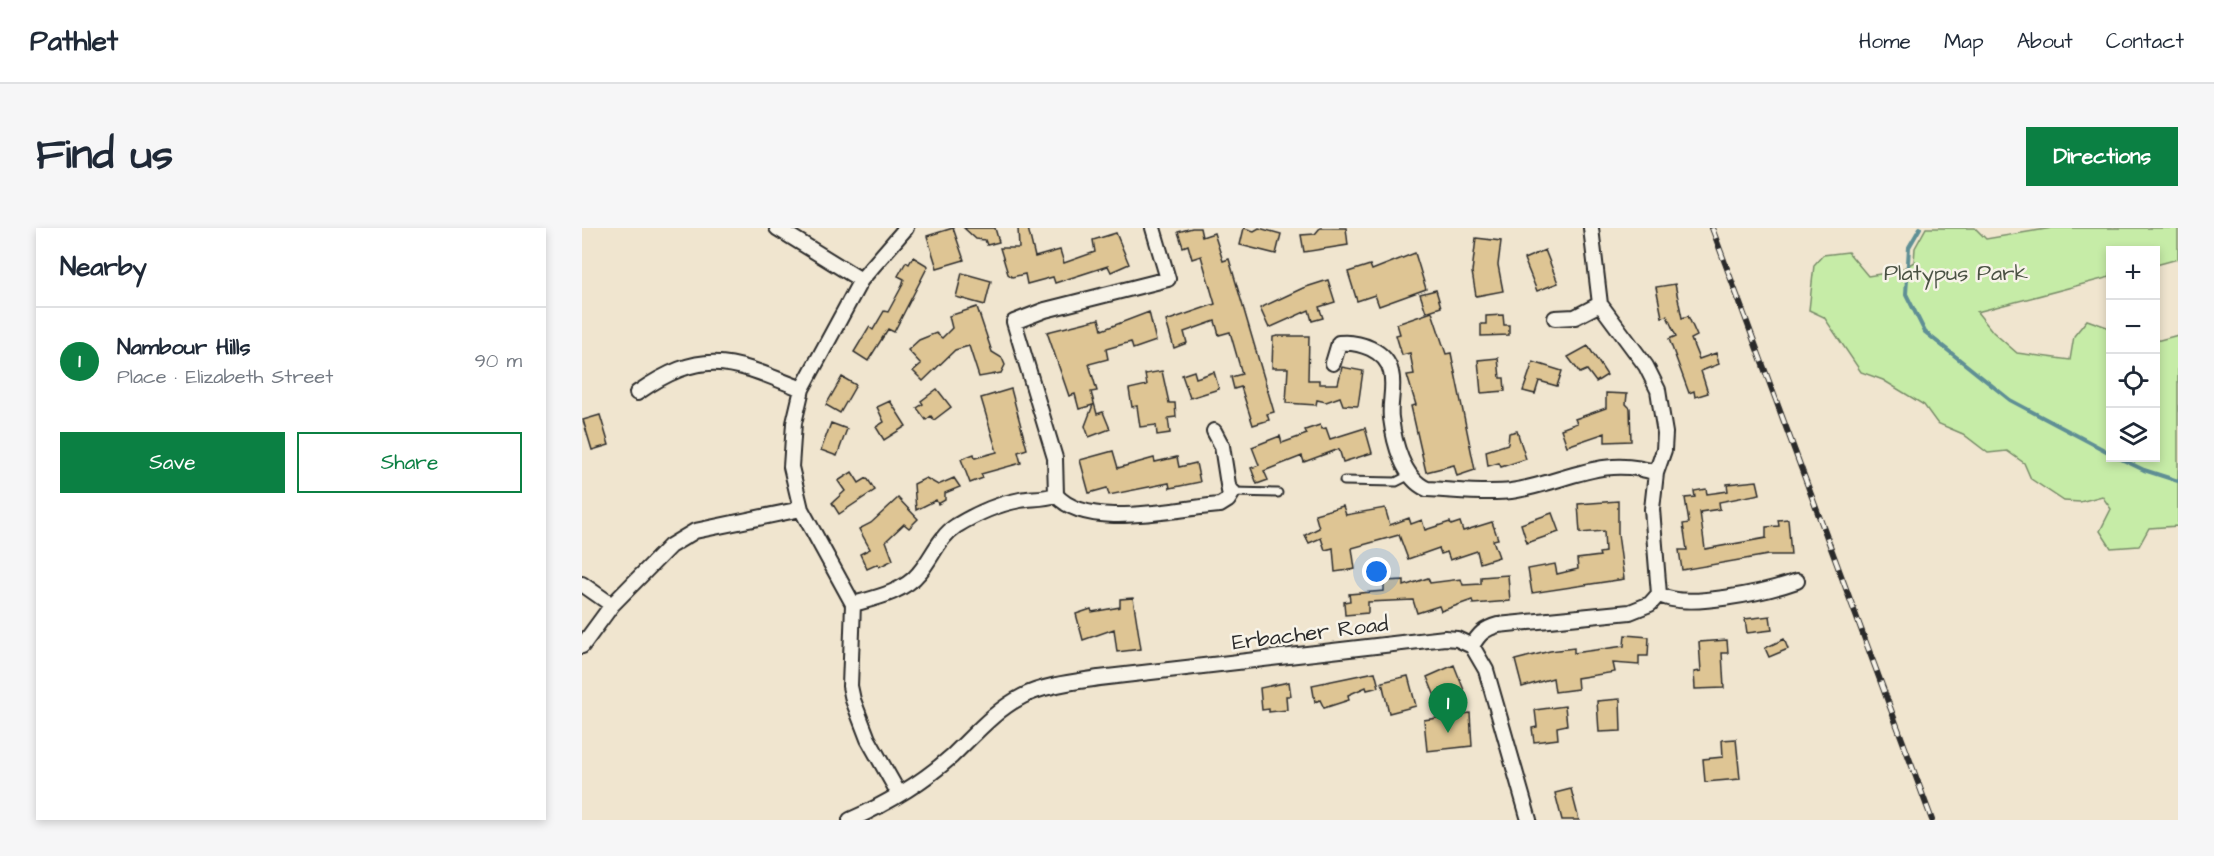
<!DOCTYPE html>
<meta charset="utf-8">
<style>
body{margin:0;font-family:"Architects Daughter",sans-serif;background:#f6f6f7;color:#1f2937}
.controls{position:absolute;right:18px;top:18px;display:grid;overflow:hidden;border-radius:0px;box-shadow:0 3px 9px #0003}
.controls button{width:54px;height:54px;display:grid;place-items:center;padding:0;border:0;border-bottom:2px solid #e0e1e3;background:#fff;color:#1f2937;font:30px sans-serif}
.you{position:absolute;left:795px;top:344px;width:21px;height:21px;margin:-15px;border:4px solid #fff;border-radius:50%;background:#1a73e8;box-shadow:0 0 0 9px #1a73e833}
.badge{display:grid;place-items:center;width:39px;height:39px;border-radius:50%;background:#0b8043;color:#fff;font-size:20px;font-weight:700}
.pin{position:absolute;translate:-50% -50px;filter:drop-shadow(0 2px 3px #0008)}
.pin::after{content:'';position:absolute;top:32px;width:21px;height:18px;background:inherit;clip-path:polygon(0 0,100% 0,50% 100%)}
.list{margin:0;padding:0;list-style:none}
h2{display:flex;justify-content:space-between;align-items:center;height:78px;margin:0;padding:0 24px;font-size:26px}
h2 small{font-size:20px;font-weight:400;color:#747a83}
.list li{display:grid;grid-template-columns:39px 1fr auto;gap:18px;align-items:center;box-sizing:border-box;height:108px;padding:0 24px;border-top:2px solid #e0e1e3}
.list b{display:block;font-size:22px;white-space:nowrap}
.list p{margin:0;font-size:20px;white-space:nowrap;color:#747a83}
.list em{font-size:20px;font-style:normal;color:#747a83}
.actions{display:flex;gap:12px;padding:18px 24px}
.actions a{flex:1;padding:14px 0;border:2px solid #0b8043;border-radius:0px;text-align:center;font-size:21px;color:#0b8043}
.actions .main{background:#0b8043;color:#fff}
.icon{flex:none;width:33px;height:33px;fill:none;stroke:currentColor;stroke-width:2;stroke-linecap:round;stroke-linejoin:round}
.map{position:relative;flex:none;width:1596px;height:592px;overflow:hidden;border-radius:0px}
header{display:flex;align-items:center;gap:36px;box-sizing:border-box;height:84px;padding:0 30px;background:#fff;border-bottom:2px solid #e0e1e3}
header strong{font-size:28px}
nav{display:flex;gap:33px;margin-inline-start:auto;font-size:21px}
.intro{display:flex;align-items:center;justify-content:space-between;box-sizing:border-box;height:144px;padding:0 36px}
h1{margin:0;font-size:42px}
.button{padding:15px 27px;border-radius:0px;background:#0b8043;color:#fff;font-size:21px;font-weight:700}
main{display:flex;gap:36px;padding:0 36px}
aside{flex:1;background:#fff;border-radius:0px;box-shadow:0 3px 9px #0003}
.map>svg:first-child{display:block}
.green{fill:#c6eca7;stroke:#788c69;stroke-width:1.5}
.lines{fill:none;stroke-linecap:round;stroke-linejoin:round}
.stream{stroke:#5f8f95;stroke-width:4}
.building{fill:#dec594;stroke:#2b2b2b;stroke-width:1.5}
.lane-casing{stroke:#2b2b2b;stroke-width:11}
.street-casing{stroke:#2b2b2b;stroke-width:18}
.lane{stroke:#f7f3e8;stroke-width:7}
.street{stroke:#f7f3e8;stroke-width:14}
.rail-casing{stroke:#2b2b2b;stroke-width:6}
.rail{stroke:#f7f3e8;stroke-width:4;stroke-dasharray:11;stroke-linecap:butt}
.labels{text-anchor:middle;stroke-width:5;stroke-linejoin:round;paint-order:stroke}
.park-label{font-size:22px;fill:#4a5244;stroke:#f7f3e8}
.street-label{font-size:22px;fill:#2b2b2b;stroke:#f7f3e8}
</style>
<header>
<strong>Pathlet</strong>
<nav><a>Home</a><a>Map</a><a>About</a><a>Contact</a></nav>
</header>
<div class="intro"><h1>Find us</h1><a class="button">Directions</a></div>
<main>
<aside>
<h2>Nearby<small></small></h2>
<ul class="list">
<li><span class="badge">1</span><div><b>Nambour Hills</b><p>Place · Elizabeth Street</p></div><em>90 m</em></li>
</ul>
<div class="actions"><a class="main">Save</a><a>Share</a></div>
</aside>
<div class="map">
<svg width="1596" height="592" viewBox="0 0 1596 592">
<rect width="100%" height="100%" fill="#f0e5cf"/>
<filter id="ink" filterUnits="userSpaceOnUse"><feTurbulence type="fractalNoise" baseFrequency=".0167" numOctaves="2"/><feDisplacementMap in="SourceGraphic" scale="12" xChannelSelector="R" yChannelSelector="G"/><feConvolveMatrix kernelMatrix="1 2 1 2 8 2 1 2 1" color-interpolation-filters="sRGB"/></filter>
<g filter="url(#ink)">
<path class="green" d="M1344,0h49l11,11 66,-11h126v31l-22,6v-15h-46v27l-133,35 16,20 24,21 53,7 4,-24 13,-16 23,8v130h46v-117l22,-6v191l-29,2 -10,18 -28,2 -11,-17 11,-22 -9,-13 -22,6 -16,-1 -33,-22 -7,-16 -17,-12 -19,2 -25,-19 -26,-11 -13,-18 -41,-25 -22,-8 -37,-55 -15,-7 5,-45 9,-10 25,-3 20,24 31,-5 15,-9 1,-14z"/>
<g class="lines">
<path class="stream" d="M1338,0l-11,19 -3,47 19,38 85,68 100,53
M1537,230l25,12 34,11"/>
</g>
<path class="building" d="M371,0l11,32 -27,8 -10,-32z
M382,0h31l4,14 -12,3 -2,-5 -9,-1z
M436,0h10l7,29 25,-7 4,13 31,-11 -2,-12 23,-7 13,31 -18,8 -3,-6 -53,17 -2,-6 -26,7 -2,-10 -13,3 -4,-3 -8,-26h19z
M610,0h8l2,9 12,-4 9,28 6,-2 45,153 -7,2 2,6 -16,5 -12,-38 -7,2 -3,-12 11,-3 -12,-42 -11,3 -4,-14 -31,11 3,11 -13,5 -8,-27 49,-17 -14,-48 -9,3 -4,-14 -5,2 -5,-15z
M662,0l10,3 5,-3 22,6 -5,20 -36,-9z
M738,0h26l2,17 -44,7 -3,-17 14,-1z
M894,10l25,3 -3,24 5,26 -27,5 -4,-24z
M963,22l13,33 -21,8 -13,-32z
M833,25l11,36 -47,17 -4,-11 -18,6 -9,-29 22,-7 2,5z
M331,29l15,9 -34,66 -6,-3 -20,32 -14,-9 15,-25 4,3 11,-19 4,1 14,-26 2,-7 -6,-3 8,-14 3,2z
M380,45l29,8 -6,24 -29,-8z
M746,52l7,22 -16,5 4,11 -11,3 -3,-11 -40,18 -9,-20 43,-20z
M1093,56l7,34 6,-2 9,20 -6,3 8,20 17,-6 3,11 -18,7 7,22 -13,4 -1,-6 -5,2 -20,-54 7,-3 -9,-20 -5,1 -6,-30z
M854,62l5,17 -15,5 -6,-18z
M395,79l15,45 10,6 3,7 -4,8 -22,4 -10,-31 -14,4 -32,31 -10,-10 8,-7 -13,-14 11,-10 17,-7 6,5 10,-10 -3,-12z
M567,84l7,29 -23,8 -2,-7 -25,7 2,10 -19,5 8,27 -6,1 6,22 6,-2 7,17 -21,8 -4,-11 8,-21 -14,4 -4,-15 -6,2 -22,-64 52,-13 3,11z
M850,84l14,42 5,-1 24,117 -18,6 -3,-11 -28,7 -15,-66 5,-1 -9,-30 7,-1 -4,-21 -8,2 -6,-20 4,-1 -3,-10z
M921,87l1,10h5v10l-28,1v-12h5v-8z
M695,108h32l-1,44h11v4h19l4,-17 21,4 -5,35 -15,-1 -3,-8 -14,5 -9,-2 -1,5 -30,-2 2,-35h-16l1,-31z
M1006,118l19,29 -11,7 -9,-12 -7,3 -12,-16z
M916,130l2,20h4l1,13 -24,2 -3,-33z
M951,134l29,9 -5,15 -18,-5 -4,13 -12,-3z
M580,143l7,32h6l1,14 -8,1 2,15 -13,2 -1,-10 -16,2 -3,-21 -5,1 -3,-18 18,-4 -2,-11z
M612,143l2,7 18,-6 5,17 -29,9 -8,-23z
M260,149l14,8 -16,28 -14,-8z
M355,161l14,18 -17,13 -3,-4 -5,4 -9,-12 6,-4 -2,-3z
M429,161l16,60 -9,3 3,11 -40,11 2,4 -13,5 -9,-24 13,-5 1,4 22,-6 -16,-54z
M1024,165l21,1 -1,10 4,4 1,33 -26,1v-9l-38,13 -6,-17 16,-6 -2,-4 31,-11z
M308,173l16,25 -22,14 -8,-13 8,-5 -7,-15z
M18,187l9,30 -17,5 -9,-30z
M249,195l16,6 -10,27 -16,-6z
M738,197l2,4 4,-1 4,11 35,-11 7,25 -29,9 -4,-13 -35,13 -2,-6 -38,15 4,9 -11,4 -6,-16 8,-3 -7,-18 28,-11 2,7 25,-9 -2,-4z
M935,203l9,28 -25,8 -2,-4 -11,3 -2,-15 22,-7 1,-11z
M531,223l5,17 36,-10 1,4 22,-5 2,10 17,-4 4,19 -30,6 -1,-5 -60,12 -2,-7 -18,5 -9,-33z
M270,244l7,11 8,-5 8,12 -36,24 -7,-11 13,-12 -7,-10z
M344,250l12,7 16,-7 6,9 -15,6v7l-7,4 -2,-4 -20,10 -2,-26z
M1175,253l3,13 -41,8 1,7 -20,3 5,37 61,-11v-11l13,-1 -1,-6 10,-1 3,36h-23l-86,15 -3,-20h8l-4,-26 6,-1 -4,-25 10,-1 -1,-6 12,-2 1,5 21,-3 -1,-7z
M316,270l20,21 -9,9 -5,-4 -18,17 7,19 -14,7 -1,-3 -11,5 -7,-15 10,-5 -11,-20 12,-6z
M1036,273v33l6,45 -92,14 -4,-24 27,-5 2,10 21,-5 -1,-10 23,-3 -1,-3 6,-1 -1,-21 -24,2 -2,-29z
M761,278l3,9 39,-7 5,17 19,-7 2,6 11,-4 3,10 25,-8 1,3 9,-3 3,9 29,-9 6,17 -5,1 6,17 -19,6 -3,-12 -27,9 -3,-8 -6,2 -2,-6 -31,11 -9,-24 -47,13 3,21 -20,3 -2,-24 -8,2 -4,-12 -12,5 -4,-8 14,-7 -4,-14z
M970,285l7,19 -32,11 -6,-19z
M926,347l2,26 -37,3 -1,-4 -31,11 -2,-5 -22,7 -4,-13 -45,2v11l-23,2 -1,-13 6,-1 -1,-7 35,-3v-10l20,-1v6l24,-8 2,5 31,-4 2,6 18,-1v-7z
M551,370l8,51 -24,3 -3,-23 -31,11 -7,-26 15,-5 1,3 28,-5v-8z
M1188,388l2,14 -25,3 -2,-14z
M1043,407l24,2 -1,19h-9v9l-26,-2 2,9 -38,6 1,11 -23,3 -2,-14 -31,9 -7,-27 35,-9 24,-3v5l50,-7z
M1202,411l4,10 -19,8 -4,-9z
M1145,412l1,13h-6l2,35 -29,1 -1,-17 7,-1 -2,-29z
M872,437l12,30 -27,11 -12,-29z
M793,444l4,15 -12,3 -1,-3 -18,8 1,5 -25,8 -4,-8 -5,2 -3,-17z
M826,448l8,30 -27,7 -7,-31z
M707,454l2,14h-5l1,14 -18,2v-3l-7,1 -2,-22z
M1038,471l1,32 -22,1 -2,-31z
M983,478l2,19 -10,2 1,12 -24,3 -2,-14 5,-1 -2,-17z
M888,485l2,33 -45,5 -3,-31z
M1154,511l4,40 -35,3 -2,-23 20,-2 -1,-17z
M989,561l8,31h-17l-7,-27z"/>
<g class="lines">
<g class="lane-casing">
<path id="lane" d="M762,253l52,1 14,-7
M651,264l45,1"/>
</g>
<g class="street-casing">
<path id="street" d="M195,0l84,52
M1009,0l9,76 46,62 12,24 2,13 5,30 -1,17 -8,23 -4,36 7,85
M973,90l20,-1 25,-13
M751,135l6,-20c20,-2 47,7 52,29 4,15 -2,31 0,46 3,24 12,61 36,71 27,1 56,5 84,2 52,-7 91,-37 145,-18
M55,165c68,-47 95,-32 165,-4
M474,267l-1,-37 -41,-136 31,-12 123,-31 -15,-51
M0,356l30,21
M271,376c22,-6 51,-12 66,-31 13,-15 20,-36 37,-47 18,-11 42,-22 64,-26 12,-2 23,-1 36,-5 31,36 121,13 164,10l8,-5 5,-8 -4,-1 -7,-45 -8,-15
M0,418l30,-41 58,-59 25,-15 106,-22
M890,418l14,24 43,150
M317,566l-31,-55 -15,-39 -3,-14 3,-82 -52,-95 -10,-42 3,-44 8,-34 59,-109 45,-52
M268,592c36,-16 73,-38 102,-64 22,-21 43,-46 71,-60 22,-11 51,-14 76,-18l346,-40 12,1 15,7c7,-12 12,-17 26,-21l132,-13 20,-8 9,-10c24,17 110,-3 138,-13"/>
</g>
<use href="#lane" class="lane"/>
<use href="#street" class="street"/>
<g class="rail-casing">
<path id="rail" d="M1130,0l220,592"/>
</g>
<use href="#rail" class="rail"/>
</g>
</g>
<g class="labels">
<g class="park-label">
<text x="1374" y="52">Platypus Park</text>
</g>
<g class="street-label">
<text transform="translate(728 404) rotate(-7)" y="8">Erbacher Road</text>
</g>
</g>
</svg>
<div class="controls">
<button>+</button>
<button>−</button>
<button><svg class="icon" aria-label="locate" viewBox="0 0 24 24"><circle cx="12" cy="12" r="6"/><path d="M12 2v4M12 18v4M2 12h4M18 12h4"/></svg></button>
<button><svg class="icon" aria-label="layers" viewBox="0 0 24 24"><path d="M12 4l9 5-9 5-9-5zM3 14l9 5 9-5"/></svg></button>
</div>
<div class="you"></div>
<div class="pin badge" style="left:866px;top:505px">1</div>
</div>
</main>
